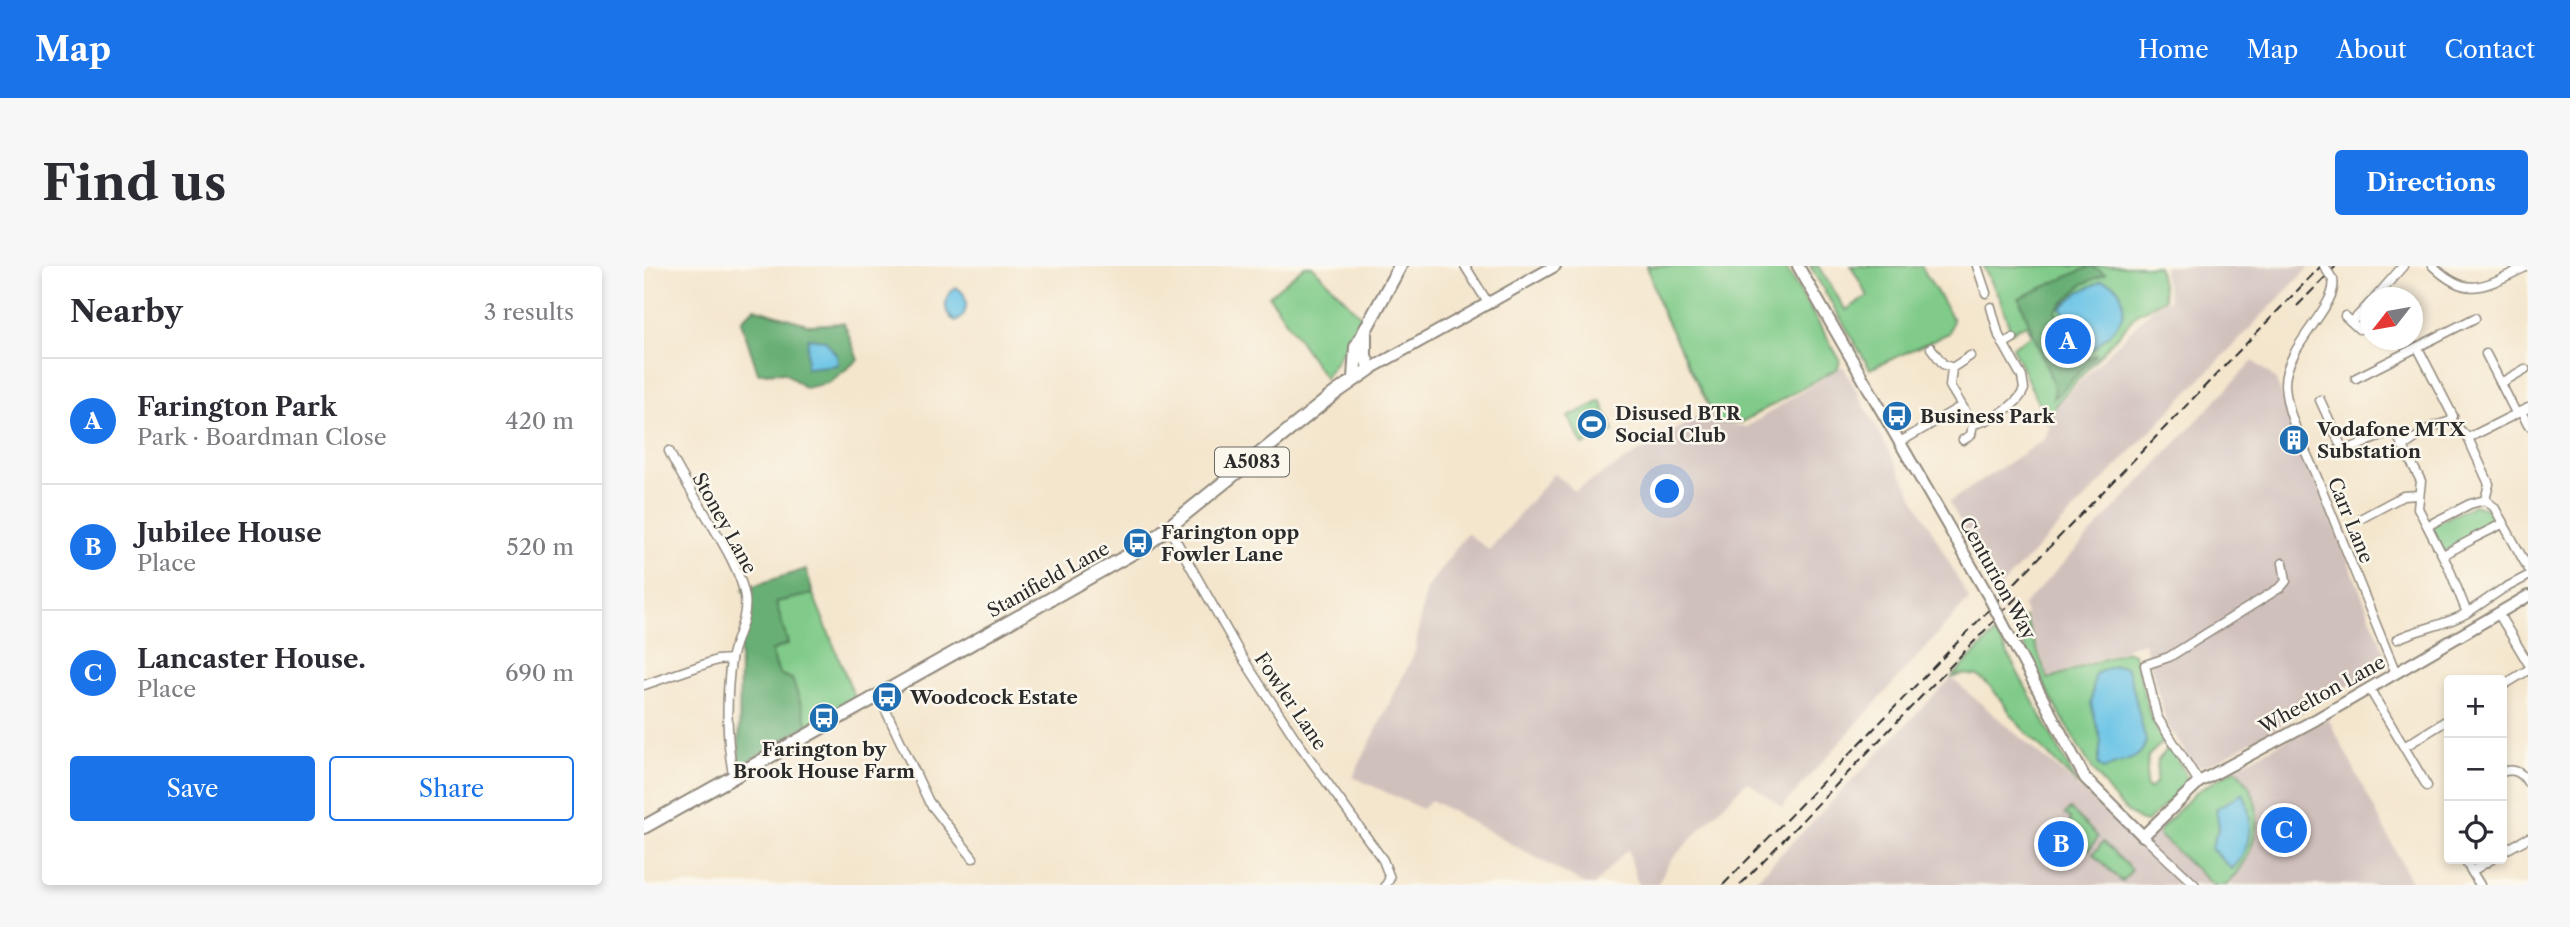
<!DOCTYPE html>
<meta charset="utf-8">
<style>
body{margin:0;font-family:"Libre Caslon Text",serif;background:#f7f7f7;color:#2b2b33}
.controls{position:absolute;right:21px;bottom:21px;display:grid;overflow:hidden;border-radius:7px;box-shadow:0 4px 10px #0003}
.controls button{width:63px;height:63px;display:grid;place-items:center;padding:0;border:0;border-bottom:2px solid #e1e1e2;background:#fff;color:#2b2b33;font:35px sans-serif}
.compass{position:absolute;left:1716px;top:21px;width:63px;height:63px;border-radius:50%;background:#fff;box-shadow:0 4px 10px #0003;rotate:239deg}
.you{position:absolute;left:1024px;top:226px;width:24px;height:24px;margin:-18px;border:5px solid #fff;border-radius:50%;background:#1a73e8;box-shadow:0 0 0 10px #1a73e833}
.badge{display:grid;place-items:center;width:46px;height:46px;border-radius:50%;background:#1a73e8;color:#fff;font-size:23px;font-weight:700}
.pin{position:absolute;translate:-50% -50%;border:4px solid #fff;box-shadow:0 2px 7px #0006}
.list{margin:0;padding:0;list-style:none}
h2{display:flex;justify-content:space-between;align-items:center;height:91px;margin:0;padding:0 28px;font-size:30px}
h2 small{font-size:23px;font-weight:400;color:#7c7c81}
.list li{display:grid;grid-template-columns:46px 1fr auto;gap:21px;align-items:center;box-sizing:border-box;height:126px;padding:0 28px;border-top:2px solid #e1e1e2}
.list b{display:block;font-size:26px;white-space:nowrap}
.list p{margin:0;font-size:23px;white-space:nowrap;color:#7c7c81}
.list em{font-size:23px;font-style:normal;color:#7c7c81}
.actions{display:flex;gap:14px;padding:21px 28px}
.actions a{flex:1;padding:16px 0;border:2px solid #1a73e8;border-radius:7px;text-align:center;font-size:24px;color:#1a73e8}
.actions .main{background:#1a73e8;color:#fff}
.icon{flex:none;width:38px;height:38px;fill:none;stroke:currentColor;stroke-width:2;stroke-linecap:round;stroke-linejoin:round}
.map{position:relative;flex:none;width:1884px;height:619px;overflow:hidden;border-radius:7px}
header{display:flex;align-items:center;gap:42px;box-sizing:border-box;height:98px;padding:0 35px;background:#1a73e8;color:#fff}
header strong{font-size:33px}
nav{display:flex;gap:38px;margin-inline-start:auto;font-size:24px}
.intro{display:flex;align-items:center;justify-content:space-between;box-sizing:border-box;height:168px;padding:0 42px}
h1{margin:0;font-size:49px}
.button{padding:18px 32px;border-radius:7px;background:#1a73e8;color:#fff;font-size:24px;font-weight:700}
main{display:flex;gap:42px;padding:0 42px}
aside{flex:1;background:#fff;border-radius:7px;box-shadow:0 4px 10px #0003}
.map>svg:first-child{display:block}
.industrial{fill:#d0c0bc}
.green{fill:#80cb89;stroke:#567b5a;stroke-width:2}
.forest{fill:#68af75;stroke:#4a6d50;stroke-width:2}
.water{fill:#68c3e6;stroke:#4a7788;stroke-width:2}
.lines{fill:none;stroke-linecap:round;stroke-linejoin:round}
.street-casing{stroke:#90887c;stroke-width:11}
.secondary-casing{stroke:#90887c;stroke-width:14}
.primary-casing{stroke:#90887c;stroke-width:16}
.street{stroke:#fff;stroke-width:8}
.secondary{stroke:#fff;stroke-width:10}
.primary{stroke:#fff;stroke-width:12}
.rail{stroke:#2b2b2b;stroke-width:2;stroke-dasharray:10 5;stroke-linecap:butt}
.street-bridge-casing{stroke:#90887c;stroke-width:11;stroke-linecap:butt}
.secondary-bridge-casing{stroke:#90887c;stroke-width:14;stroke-linecap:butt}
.street-bridge{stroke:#fff;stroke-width:8}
.secondary-bridge{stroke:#fff;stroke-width:10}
.labels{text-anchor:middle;stroke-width:5;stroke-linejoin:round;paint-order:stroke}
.shield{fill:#fbf7ec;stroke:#696865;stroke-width:2}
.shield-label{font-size:18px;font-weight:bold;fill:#2b2b2b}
.poi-label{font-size:19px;font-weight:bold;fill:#2b2b2b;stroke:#fbf7ec;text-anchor:start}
.street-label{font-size:19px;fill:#2b2b2b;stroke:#fbf7ec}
</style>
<header>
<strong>Map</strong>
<nav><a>Home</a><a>Map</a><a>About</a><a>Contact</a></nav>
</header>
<div class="intro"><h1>Find us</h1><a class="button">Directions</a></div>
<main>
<aside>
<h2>Nearby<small>3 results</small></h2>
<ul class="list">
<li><span class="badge">A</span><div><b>Farington Park</b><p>Park · Boardman Close</p></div><em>420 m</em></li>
<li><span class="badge">B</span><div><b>Jubilee House</b><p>Place</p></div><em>520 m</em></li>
<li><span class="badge">C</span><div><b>Lancaster House.</b><p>Place</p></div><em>690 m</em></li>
</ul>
<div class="actions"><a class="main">Save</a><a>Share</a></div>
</aside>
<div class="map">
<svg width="1884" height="619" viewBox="0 0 1884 619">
<rect width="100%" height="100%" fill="#fbf7ec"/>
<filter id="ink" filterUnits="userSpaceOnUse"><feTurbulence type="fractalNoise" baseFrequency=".0143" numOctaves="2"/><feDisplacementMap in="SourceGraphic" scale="14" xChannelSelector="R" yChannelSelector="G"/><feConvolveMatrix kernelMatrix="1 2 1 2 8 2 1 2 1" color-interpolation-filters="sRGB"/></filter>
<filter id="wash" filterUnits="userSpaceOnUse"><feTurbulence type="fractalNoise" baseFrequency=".00686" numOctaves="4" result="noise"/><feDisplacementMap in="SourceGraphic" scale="28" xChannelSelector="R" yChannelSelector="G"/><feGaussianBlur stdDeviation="1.57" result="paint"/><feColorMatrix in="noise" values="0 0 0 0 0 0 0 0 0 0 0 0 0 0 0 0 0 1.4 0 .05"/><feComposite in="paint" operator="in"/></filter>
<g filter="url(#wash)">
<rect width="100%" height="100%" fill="#f4e6cd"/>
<path class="industrial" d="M1521,0h145l-311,322 -50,-86 96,-63 12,-34 97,-98 16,-8 -7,-26z
M1609,95l22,17 114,285 -170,97 -18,7 -10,-6 -24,-36 -23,-83 -95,35 -26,-71z
M1199,100l126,233 -187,208 -35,-26 -77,80 -13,24h-19l-10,-36 -34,36h-8l-155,-85 -9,9 -69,-32 62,-125 10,-61 42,-58 22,17 65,-77 20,18 133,-80 9,11 30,5z
M1307,412l191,163 86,-70 100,-53 85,167h-662z"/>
<path class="green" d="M661,0h7l51,52 -38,60 -56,-82z
M1003,0h138l55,94 -2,8 -98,55 -23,-1 -55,-110z
M1166,0h8l28,44 22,-14 -17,-30h70l32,53 -4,14 -79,36z
M1339,0h175l7,33 -27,14 -82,91 -8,19 -36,-76 20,-12 -6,-11 -15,8 -11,-33z
M957,135l13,30 -31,14 -15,-28z
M1830,239l16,5 7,13 -54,29 -12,-26z
M169,328l42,104 -47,27 -16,-46 -13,-5 -8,-23 17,-7 -13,-42z
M1381,351l23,62 78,-28 8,3 17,65 13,22 -16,15 -2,29 3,4 7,-6 2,-23 8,-9 6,-1 14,25 -1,11 -38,36c-40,-3 -112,-157 -132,-194z
M1352,366l82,153 -57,-58 -30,-40 -13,-11 -15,-2 -12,4z
M1591,503c37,34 22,85 -8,116h-14l-54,-50 1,-5 36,-38z
M1426,543l28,28 -9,13 -18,-17 -1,-15 -5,-4z
M1459,576l29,28 -10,12 -29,-28z"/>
<path class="forest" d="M1447,0l14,8 -22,10 -28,27 16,33 17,14 9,-4 -44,45 2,-11 -36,-90z
M110,42l56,17 34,-2 14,37 -30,23 -23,5 -21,-16 -26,1 -17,-52z
M162,303l7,25 -37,8 12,42 -17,7 8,23 13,5 16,46 -69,42 1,-121 11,-38 -8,-19z"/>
<path class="water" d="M1458,15c11,2 17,6 20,17 8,21 -14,36 -27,50l-6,2 -13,-10 -15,-32 18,-16z
M312,21c14,8 13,27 0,35 -14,-9 -13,-25 0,-35z
M164,72l17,2 12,16 1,9 -32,3z
M1470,400l12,1 4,9 16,66c-7,22 -25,17 -42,27l-6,-5 3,-23 -10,-37 4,-30z
M1599,527c11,25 9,57 -11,76l-21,-21 8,-21 -3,-18z"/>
</g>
<g filter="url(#ink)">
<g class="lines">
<g class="street-casing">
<path id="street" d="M821,0l23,37
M1333,0l9,27
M1789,0c37,36 54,18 95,0
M1689,14c6,25 -48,66 -48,104 1,31 21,67 33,96 26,64 51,129 78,193
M1731,32l28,-32
M1701,50l14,13
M1708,56l19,-20
M1359,78l10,-6
M1287,82l12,16 9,4
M1774,82l35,68 -2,5
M1842,88l30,59
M1326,90l-18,12 -2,18 23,38c17,-3 46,-19 51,-35l-2,-12 -23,-41 -8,-29
M1712,112l119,-60
M1857,117l24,-14
M1676,134l23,50c16,-2 43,-21 54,-15l24,46 -3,27 31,60 18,45c-23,13 -47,15 -70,26
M1877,145l7,14
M1824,172l60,-30
M1319,174l8,-5 2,-11
M1256,176l60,-35
M1760,180l28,-19 19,-6 17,17 21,46 -4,16
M25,185c19,42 71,107 76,147 3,22 -11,42 -14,62 -5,37 -5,83 3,118
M1718,252l41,-22 15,-1
M1785,259l41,-21 15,-4 9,7 34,61
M526,264l72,127 55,84 86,119 7,18 -4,7
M1830,272l30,-15
M1799,289l28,-15
M1861,322l23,-12
M1823,347l34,-23
M1854,347l30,50
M0,419l73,-25 14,-1
M1858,420l26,-16
M1725,422l58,98
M235,430l50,106 44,56
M1760,481l45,-28
M1858,506c12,-4 20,0 26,11
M1555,516l-42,-65 -12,-52 24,-8 112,-70 5,-6 -3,-18
M1499,570l52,49
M1858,586l26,-14
M1820,593l16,26
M1828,605l20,-12"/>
</g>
<g class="secondary-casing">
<path id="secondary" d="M1154,0l191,331
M726,103l185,-103
M1359,358l82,154 58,58 56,-54 116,-62 213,-124"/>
</g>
<g class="primary-casing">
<path id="primary" d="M710,113l2,-32 44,-81
M0,561l501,-281 189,-152 36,-25 -5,-13v-24"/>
</g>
<use href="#street" class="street"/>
<use href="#secondary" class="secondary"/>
<use href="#primary" class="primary"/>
<path class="rail" d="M1653,40l39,-40
M1079,619l598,-619
M1096,619l278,-289"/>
<g class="street-bridge-casing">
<path id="street-bridge" d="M1680,0l9,14"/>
</g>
<g class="secondary-bridge-casing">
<path id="secondary-bridge" d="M1345,331l14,27"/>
</g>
<use href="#street-bridge" class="street-bridge"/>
<use href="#secondary-bridge" class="secondary-bridge"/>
</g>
</g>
<defs>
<g id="bus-disc" transform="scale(1.575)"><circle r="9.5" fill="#1f6fb2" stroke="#fbf7ec"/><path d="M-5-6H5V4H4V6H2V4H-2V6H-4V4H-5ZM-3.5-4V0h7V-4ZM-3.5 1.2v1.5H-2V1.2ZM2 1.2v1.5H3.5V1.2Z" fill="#fff"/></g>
<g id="stadium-disc" transform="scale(1.575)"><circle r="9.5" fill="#1f6fb2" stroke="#fbf7ec"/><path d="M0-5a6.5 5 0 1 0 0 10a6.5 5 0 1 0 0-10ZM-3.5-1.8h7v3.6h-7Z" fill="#fff"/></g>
<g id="building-disc" transform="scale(1.575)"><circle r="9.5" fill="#1f6fb2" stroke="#fbf7ec"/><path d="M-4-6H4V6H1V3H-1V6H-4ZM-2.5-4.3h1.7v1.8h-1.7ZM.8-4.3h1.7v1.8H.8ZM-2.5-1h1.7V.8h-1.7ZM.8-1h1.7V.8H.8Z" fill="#fff"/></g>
</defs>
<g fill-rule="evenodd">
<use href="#bus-disc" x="1253" y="150"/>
<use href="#stadium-disc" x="948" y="158"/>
<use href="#building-disc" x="1650" y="174"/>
<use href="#bus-disc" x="494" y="277"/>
<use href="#bus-disc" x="243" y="431"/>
<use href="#bus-disc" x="180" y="452"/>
</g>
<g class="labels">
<rect class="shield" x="571" y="181.5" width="74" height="29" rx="5"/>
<g class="shield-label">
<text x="608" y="202">A5083</text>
</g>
<g class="poi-label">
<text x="971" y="154">Disused BTR<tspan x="971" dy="22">Social Club</tspan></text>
<text x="1276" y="157">Business Park</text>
<text x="1673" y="170">Vodafone MTX<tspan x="1673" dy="22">Substation</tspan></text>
<text x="517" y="273">Farington opp<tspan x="517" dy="22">Fowler Lane</tspan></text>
<text x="266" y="438">Woodcock Estate</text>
<text x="180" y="490" text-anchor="middle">Farington by<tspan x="180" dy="22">Brook House Farm</tspan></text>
</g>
<g class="street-label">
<text transform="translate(1707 254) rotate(68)" y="7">Carr Lane</text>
<text transform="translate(81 257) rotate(61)" y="7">Stoney Lane</text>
<text transform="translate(1354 312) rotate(61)" y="7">Centurion Way</text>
<text transform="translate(404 313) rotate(-29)" y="7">Stanifield Lane</text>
<text transform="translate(1678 428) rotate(-29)" y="7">Wheelton Lane</text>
<text transform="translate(647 435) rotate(56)" y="7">Fowler Lane</text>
</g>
</g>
</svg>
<div class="controls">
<button>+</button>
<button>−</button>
<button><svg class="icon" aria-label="locate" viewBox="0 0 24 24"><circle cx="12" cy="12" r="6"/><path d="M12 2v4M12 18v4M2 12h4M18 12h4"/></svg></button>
</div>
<svg class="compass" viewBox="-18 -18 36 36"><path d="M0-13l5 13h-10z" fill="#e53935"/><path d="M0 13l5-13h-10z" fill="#7c7c81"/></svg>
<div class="you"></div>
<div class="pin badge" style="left:1424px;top:75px">A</div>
<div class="pin badge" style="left:1417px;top:578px">B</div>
<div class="pin badge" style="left:1640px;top:564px">C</div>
</div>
</main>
